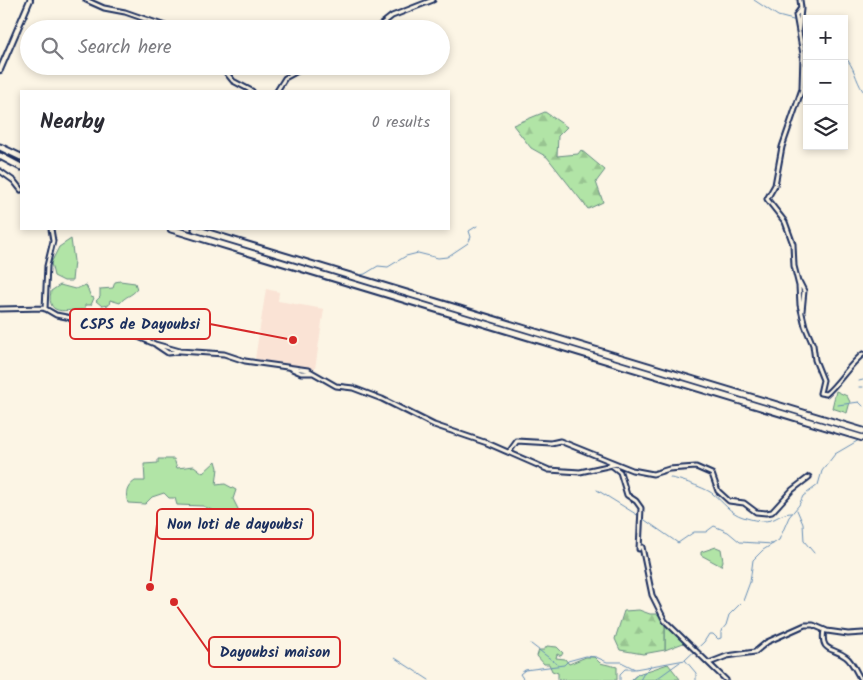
<!DOCTYPE html>
<meta charset="utf-8">
<style>
body{margin:0;font-family:Kalam,sans-serif;background:#f7f7f7;color:#2b2b33}
.controls{position:absolute;right:15px;top:15px;display:grid;overflow:hidden;border-radius:0px;box-shadow:0 2px 8px #0003}
.controls button{width:45px;height:45px;display:grid;place-items:center;padding:0;border:0;border-bottom:1px solid #e1e1e2;background:#fff;color:#2b2b33;font:25px sans-serif}
.list{margin:0;padding:0;list-style:none}
h2{display:flex;justify-content:space-between;align-items:center;height:65px;margin:0;padding:0 20px;font-size:21px}
h2 small{font-size:16px;font-weight:400;color:#7c7c81}
.icon{flex:none;width:28px;height:28px;fill:none;stroke:currentColor;stroke-width:2;stroke-linecap:round;stroke-linejoin:round}
.map{position:relative;flex:none;width:863px;height:680px;overflow:hidden}
.search{position:absolute;background:#fff;box-shadow:0 2px 8px #0003;left:20px;top:20px;width:430px;height:55px;display:flex;align-items:center;gap:12px;box-sizing:border-box;padding:0 18px;border-radius:28px;color:#7c7c81;font-size:19px}
.panel{position:absolute;background:#fff;box-shadow:0 2px 8px #0003;left:20px;top:90px;width:430px;height:140px;border-radius:0px}
.map>svg:first-child{display:block}
.built{fill:#fae3d5}
.grass{fill:#b1e4a6;stroke:#668a82}
.forest{fill:url(#forest-firs);stroke:#668a82}
.lines{fill:none;stroke-linecap:round;stroke-linejoin:round}
.stream{stroke:#648db7;stroke-width:1}
.minor-casing{stroke:#1b2f5e;stroke-width:7}
.tertiary-casing{stroke:#1b2f5e;stroke-width:8}
.trunk-casing{stroke:#1b2f5e;stroke-width:9}
.minor{stroke:#fcf5e5;stroke-width:3}
.tertiary{stroke:#fcf5e5;stroke-width:4}
.trunk{stroke:#fcf5e5;stroke-width:5}
.leader{fill:none;stroke:#d62828;stroke-width:2}
.callout-dot{fill:#d62828;stroke:#fcf5e5;stroke-width:2}
.callout{fill:#fcf5e5;stroke:#d62828;stroke-width:2}
.callout-label{font-size:15px;text-anchor:middle;font-weight:bold;fill:#1b2f5e}
</style>
<div class="map">
<svg width="863" height="680" viewBox="0 0 863 680">
<defs>
<pattern id="forest-firs" width="22" height="20" patternUnits="userSpaceOnUse" patternTransform="scale(1.25)"><rect width="22" height="20" fill="#b1e4a6"/><path d="M5 1l3.5 6h-7zM16 11l3.5 6h-7z" fill="#98c491"/></pattern>
</defs>
<rect width="100%" height="100%" fill="#fcf5e5"/>
<filter id="ink" filterUnits="userSpaceOnUse"><feTurbulence type="fractalNoise" baseFrequency=".02" numOctaves="2"/><feDisplacementMap in="SourceGraphic" scale="10" xChannelSelector="R" yChannelSelector="G"/><feConvolveMatrix kernelMatrix="1 2 1 2 8 2 1 2 1" color-interpolation-filters="sRGB"/></filter>
<g filter="url(#ink)">
<path class="built" d="M266,289l13,3 -1,9 46,8 -9,60 -60,-10z"/>
<path class="grass" d="M71,239l3,22 -2,20h-8l-10,-5 -3,-13 8,-16z
M120,281l15,2 2,6c-5,7 -12,7 -17,14l-10,-3 -1,5 -7,1 -6,-5 4,-4v-8l13,-1 2,-6z
M60,285l15,4 11,-4 5,12 3,1 -3,7h-6v5c-12,-3 -40,11 -34,-19z
M836,391l11,5 3,6 -3,11 -15,-5z
M158,459h16l3,9 17,-2 9,7 13,-12 2,7 -2,17 9,-1 11,6 -3,9 8,16 -10,4 -28,-13 -26,-1 -2,-7h-6l-5,-5 -12,4 -7,7 -17,-1c-3,-9 -2,-16 7,-22h10l-1,-17 14,-1z
M716,547l5,2 2,12 -2,5 -20,-11v-3z
M665,626l7,1 14,15 -21,8z
M547,646l10,1 6,6 -2,3 -4,-2 -1,4 9,1 4,5 17,-7h8l6,6 17,4v13h-59v-7l-6,-2 -3,-7h-5l-7,-8 2,-6h5z
M668,664l12,15 -49,1 7,-6z"/>
<path class="forest" d="M545,112l22,15 -9,9 -1,20 21,-2 3,-4 24,20 -9,12 7,20 -15,7 -41,-52 -16,-9 -18,-23z
M639,610l11,4h11l4,7v29l-22,4 -23,-4 -5,-11 9,-28z"/>
<g class="lines">
<path class="stream" d="M754,0l24,16 19,5
M801,20h6
M844,56c11,11 11,23 19,35
M355,276l10,-2 13,-8 10,1 18,-11 12,-3 20,5 9,-1 21,-14 3,-6 -2,-6 8,-5
M325,280h7
M859,381l4,-1
M859,387h4
M838,405l21,-3 4,4
M670,478c7,0 38,11 43,16 10,8 17,19 30,23 10,3 21,6 31,2 6,-3 10,-6 18,-6
M597,490l42,26
M797,510l6,14 1,17 10,12
M642,518l36,25 16,-11h12l8,-6 14,6 12,10 33,2
M531,644l26,20
M395,658l34,22
M685,660l11,13v7
M524,680l-4,-6 5,-4 39,-5 4,-4 18,-5 10,1 11,5h14l14,7 50,-9 19,-18 5,-8h4l5,5 3,-1v-7l5,-6 3,-10 14,-14 7,-19 3,-22 10,-10 16,-10 10,-23 10,-12 4,-9 15,-11 4,-14 13,-17 24,-14
M620,680v-6l5,-5h9
M631,680l7,-6 6,-1 6,-6
M640,680l4,-7
M655,680l25,-18"/>
<g class="minor-casing">
<path id="minor" d="M86,0l18,8 21,4 49,17
M800,0l1,8 -5,7 7,39 -1,35 -20,58 -7,38 -8,14 18,23 8,22 1,22 5,20 1,19 5,21 8,19 2,15 8,20 -3,13 6,1c14,-12 22,-28 37,-40
M799,28l2,-19
M365,29l13,-2 14,-11 41,-16
M221,66l12,15 19,10
M277,91l8,-13 22,-12
M0,171l14,10 7,9
M800,283l4,8 -2,20
M0,309l44,-1 12,7 56,11 43,18 25,7 44,3 21,7 63,9 28,16 17,2 29,11 52,26 53,18 62,27 31,2 37,-8
M45,309l2,-43 6,-25 -2,-12
M156,345l12,8 9,-1
M292,369l9,4h11
M509,452l8,-11 34,2 9,-2 72,29 21,4 16,-5 27,-2 16,7 6,17 11,10 15,2 12,9 10,1 6,-1 20,-22 17,-13
M610,464l10,8 7,23 9,6 5,7 -2,41
M642,547l10,48 13,26 61,59
M824,630c-4,23 9,17 22,27 6,4 11,16 15,23
M709,663l18,-7 28,-4 12,-10 38,-17h8l14,6 21,3 15,-1"/>
</g>
<g class="tertiary-casing">
<path id="tertiary" d="M0,70l30,-70"/>
</g>
<g class="trunk-casing">
<path id="trunk" d="M0,147l21,10
M0,156l21,11
M171,229l692,209
M195,229l668,202"/>
</g>
<use href="#minor" class="minor"/>
<use href="#tertiary" class="tertiary"/>
<use href="#trunk" class="trunk"/>
</g>
</g>
<path class="leader" d="M293 340L210 324M150 587L157 524M174 602L209 652"/>
<g class="callout-dot">
<circle cx="293" cy="340" r="5"/>
<circle cx="150" cy="587" r="5"/>
<circle cx="174" cy="602" r="5"/>
</g>
<g class="callout">
<rect x="70" y="309" width="140" height="30" rx="5"/>
<rect x="157" y="509" width="156" height="30" rx="5"/>
<rect x="209" y="637" width="131" height="30" rx="5"/>
</g>
<g class="callout-label">
<text x="140" y="329">CSPS de Dayoubsi</text>
<text x="235" y="529">Non loti de dayoubsi</text>
<text x="275" y="657">Dayoubsi maison</text>
</g>
</svg>
<div class="controls">
<button>+</button>
<button>−</button>
<button><svg class="icon" aria-label="layers" viewBox="0 0 24 24"><path d="M12 4l9 5-9 5-9-5zM3 14l9 5 9-5"/></svg></button>
</div>
<div class="search"><svg class="icon" aria-label="search" viewBox="0 0 24 24"><circle cx="10" cy="10" r="6"/><path d="M15 15l6 6"/></svg>Search here</div>
<section class="panel">
<h2>Nearby<small>0 results</small></h2>
<ul class="list">
</ul>
</section>
</div>
